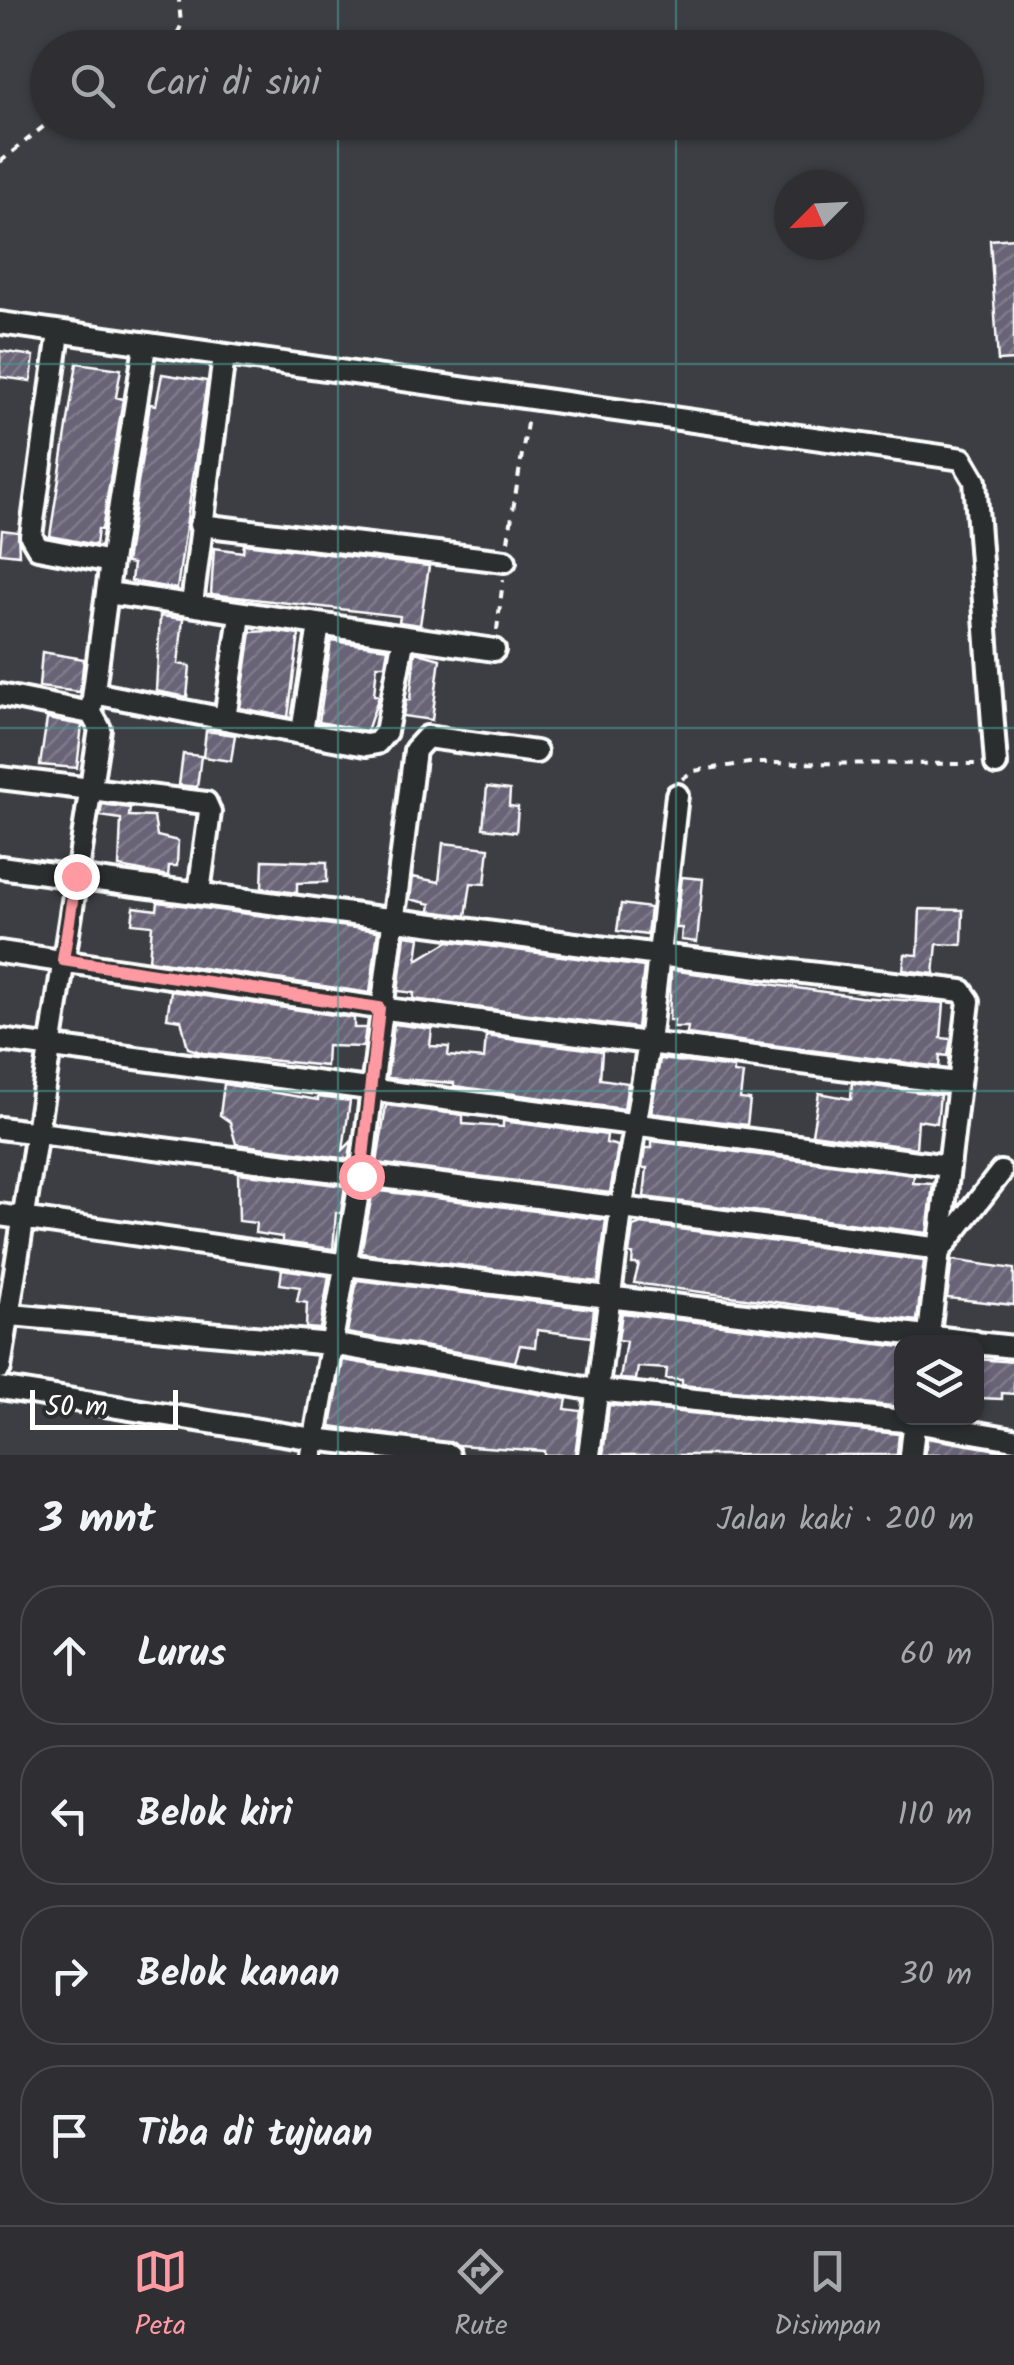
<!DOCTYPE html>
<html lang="id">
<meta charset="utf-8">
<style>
body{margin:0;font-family:Kalam,sans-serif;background:#36363b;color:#f1f3f6}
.controls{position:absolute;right:30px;bottom:30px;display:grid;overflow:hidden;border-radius:20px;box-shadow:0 2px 8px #0004}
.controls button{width:90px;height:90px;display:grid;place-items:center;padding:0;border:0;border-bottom:2px solid #494a4e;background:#2e2e33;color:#f1f3f6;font:50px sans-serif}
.compass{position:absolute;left:774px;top:170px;width:90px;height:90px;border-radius:50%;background:#2e2e33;box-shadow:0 2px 8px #0004;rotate:246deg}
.scale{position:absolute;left:30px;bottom:25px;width:148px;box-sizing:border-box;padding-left:10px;border:5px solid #fff;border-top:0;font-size:28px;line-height:35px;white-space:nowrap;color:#fff;-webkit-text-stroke:8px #2a2d2e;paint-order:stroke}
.stop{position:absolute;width:30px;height:30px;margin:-22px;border:8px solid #ff9aa2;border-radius:50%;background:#fff}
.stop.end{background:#ff9aa2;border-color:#fff;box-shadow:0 2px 10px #0008}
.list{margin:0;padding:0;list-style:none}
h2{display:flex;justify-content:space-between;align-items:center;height:130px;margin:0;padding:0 40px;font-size:42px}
h2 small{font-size:32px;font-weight:400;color:#a7a8ac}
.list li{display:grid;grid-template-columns:65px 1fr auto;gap:30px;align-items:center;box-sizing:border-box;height:140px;margin:0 20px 20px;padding:0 20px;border:2px solid #494a4e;border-radius:40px}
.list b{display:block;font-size:38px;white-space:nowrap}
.list em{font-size:32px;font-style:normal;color:#a7a8ac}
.icon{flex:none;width:55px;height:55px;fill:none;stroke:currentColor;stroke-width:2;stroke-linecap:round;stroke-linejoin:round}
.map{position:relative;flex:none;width:1014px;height:1455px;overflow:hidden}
.search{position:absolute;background:#2e2e33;box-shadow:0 2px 8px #0004;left:30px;right:30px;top:30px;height:110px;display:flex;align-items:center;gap:25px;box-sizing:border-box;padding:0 35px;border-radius:55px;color:#a7a8ac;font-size:38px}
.sheet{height:770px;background:#2e2e33}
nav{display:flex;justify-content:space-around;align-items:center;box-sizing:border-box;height:140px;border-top:2px solid #494a4e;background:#2e2e33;font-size:28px;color:#a7a8ac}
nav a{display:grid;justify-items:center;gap:5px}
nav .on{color:#ff9aa2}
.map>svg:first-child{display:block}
.building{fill:url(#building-hatch);stroke:#fff;stroke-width:2.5}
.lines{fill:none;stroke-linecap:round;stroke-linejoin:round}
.street-casing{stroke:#fff;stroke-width:28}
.path{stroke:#fff;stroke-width:4;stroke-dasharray:8 8;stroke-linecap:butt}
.street{stroke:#2a2d2e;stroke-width:20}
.route{stroke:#ff9aa2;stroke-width:12}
.grid{fill:none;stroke:#4b9892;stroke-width:2.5;stroke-opacity:0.55}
</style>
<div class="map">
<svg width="1014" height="1455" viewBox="0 0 1014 1455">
<defs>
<pattern id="building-hatch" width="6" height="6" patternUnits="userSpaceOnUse" patternTransform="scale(2.5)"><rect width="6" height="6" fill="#686476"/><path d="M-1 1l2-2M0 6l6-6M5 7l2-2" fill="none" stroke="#7f7b8b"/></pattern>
</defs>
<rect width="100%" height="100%" fill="#3d3e44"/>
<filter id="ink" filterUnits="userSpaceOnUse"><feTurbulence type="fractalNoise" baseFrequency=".01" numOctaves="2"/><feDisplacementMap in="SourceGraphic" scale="20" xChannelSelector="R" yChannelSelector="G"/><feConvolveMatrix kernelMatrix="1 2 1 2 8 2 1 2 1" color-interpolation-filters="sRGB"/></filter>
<g filter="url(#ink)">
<path class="building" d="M1014,238v122l-16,1 -8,-121z
M0,351l34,5 -3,25 -31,-4z
M77,363l44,6 -5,28 7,2 -21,131 -4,-1 -2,16 -46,-9z
M162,374l45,7 -30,208 -46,-8 2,-17 -7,-1 24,-159 6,1z
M2,530l16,2 1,23 -19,-2z
M244,544l185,22 -9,59 -21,-3 1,-6 -189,-22 3,-46 29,4z
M160,616l23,3 -5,45 12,2 -3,31 -31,-6z
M271,631l28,4 -11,82 -48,-9 11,-76z
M331,641l57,7 -3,17h-8l-3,30 5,1 -12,35 -48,-9z
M42,652l42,7 -4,33 -41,-5z
M415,652l25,7 -8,61 -29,-4 3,-16h4z
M47,719l35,6 -5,43 -37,-3z
M206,731l29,4 -4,26 -28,-4z
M183,754l18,2 -4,31 -18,-2z
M487,787l23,3 -1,16 9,1 -2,25 -33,-4z
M102,804l28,4 -1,8 25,1 3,19 21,5 -1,25h-8l-1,10 -49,-9 2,-48 -21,-3z
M443,843l46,5 -4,36 -14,-1 -5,33 -36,-5 1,-7 -21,-5 3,-22 26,5z
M263,860l64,2v20l-30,1v10l-35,-5z
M682,877l21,2 -6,63 -16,-2 1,-12h-6z
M158,902l220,29 -8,62 -221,-33 3,-35 -20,-2 2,-16 23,3z
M621,904l29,4 -3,27 -30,-4z
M920,909l43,1 -1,35 -25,-1 -3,30 -31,-4 2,-16 13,1z
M405,935l15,2 -3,23 32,-19 195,26 -7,61 -224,-29 1,-6 -16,-2z
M671,970l189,27 84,6 -3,35 10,1 -3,17 -8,-1 -1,12 -252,-33 1,-7h-15l1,-7h-5z
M171,991l183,27v10h12l-3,19 -36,-1 -1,20 -123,-13 -15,-5 -7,-28 -14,-2z
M394,1024l38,5 -2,17 19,1 -1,9 36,3 2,-23 116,15 -2,28 28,4 -4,26 -170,-23v-3l-67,-5z
M660,1059l74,9v5l9,1 -3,25 10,1 -3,25 -96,-12z
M852,1083l88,12 -3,28 -19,-3 -2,28 -104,-14 7,-41 32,6z
M224,1084l94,16v-3l32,4 -7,49 9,-9 -3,18 -113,-15 -6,-22 -10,-7z
M386,1105l77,10v9l40,3v-6l104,14 -1,8 12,3 -8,47 -233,-30z
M652,1141l262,34 -1,8 20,1 -6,49 -283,-36 3,-29h-5l3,-20h7z
M238,1173l107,13 -4,27h-5l-3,36 -51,-7v-5l-27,-4 1,-10 -17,-2z
M373,1190l233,30 -8,62 -237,-29z
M641,1224l283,37 -7,60 -283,-38 5,-19h-7l1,-10 -4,-1 4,-26z
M952,1260l62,9v36l-67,-7z
M282,1269l47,7 -9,53 -14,-1 1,-25 -10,-2 3,-14 -20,-3z
M357,1280l237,29 -3,28 -54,-7 -2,17 -15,-2 -5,17 -168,-29z
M622,1313l280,34v60l-220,-22v-5l-16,-1 1,-10 -29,-2 -2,13 -16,-1 6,-38 -8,-1z
M978,1359l36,3v32l-12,-1v6l-24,-1z
M343,1360l224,39 -2,10 16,2 -6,44h-31v-4l-86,-6 -127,-19z
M609,1405l290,29 -2,21h-294z
M927,1438l77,13v4h-79z"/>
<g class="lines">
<g class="street-casing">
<path id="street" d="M0,323l962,136 13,22 21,283
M59,333l-28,203 7,12 73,14 -20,151
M200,525l305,36
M111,562l34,-216
M108,593l386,57
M192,604l32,-248
M94,693l131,26 15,-104
M0,695l91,18 9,16 -100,639
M225,719l141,26 11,-2 9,-11 18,-95
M302,732l17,-107
M0,778l206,25 4,9 -11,80
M0,867l658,88 304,36 7,10 -41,341
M0,952l379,56 577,75
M0,1040l948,126
M0,1128l941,121 60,-77
M0,1215l347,50 628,77
M0,1314l331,30 265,46 318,32 100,17
M976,1343l38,4
M0,1388l314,51 135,16
M312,1455l49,-279 54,-426 12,-13 109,15
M589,1455l32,-244 28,-168 28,-248
M911,1455l4,-37"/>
</g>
<path class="path" d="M170,48l11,-22 -2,-26
M0,162l49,-40
M508,541l20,-124
M497,630l6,-50
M682,779l11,-8 56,-8 230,1"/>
<use href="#street" class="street"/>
</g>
</g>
<g class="lines" filter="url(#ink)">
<path class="route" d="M76,876l-13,84 316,48 -18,168"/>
</g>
<path class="grid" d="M338,0v48M676,0v48M338,122v1333M676,122v1333M0,364h1014M0,728h1014M0,1091h1014"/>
</svg>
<div class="controls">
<button><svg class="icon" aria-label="layers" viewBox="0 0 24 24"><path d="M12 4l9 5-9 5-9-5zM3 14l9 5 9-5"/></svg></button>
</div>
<svg class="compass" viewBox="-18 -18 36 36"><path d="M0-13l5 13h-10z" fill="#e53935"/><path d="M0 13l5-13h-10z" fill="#a7a8ac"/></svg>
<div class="scale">50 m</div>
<div class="stop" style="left:361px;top:1176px"></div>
<div class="stop end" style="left:76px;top:876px"></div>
<div class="search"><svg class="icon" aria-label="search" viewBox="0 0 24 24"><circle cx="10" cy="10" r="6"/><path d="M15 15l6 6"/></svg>Cari di sini</div>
</div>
<section class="sheet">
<h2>3 mnt<small>Jalan kaki · 200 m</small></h2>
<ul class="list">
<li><svg class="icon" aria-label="ahead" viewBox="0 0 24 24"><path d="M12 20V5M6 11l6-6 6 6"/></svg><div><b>Lurus</b></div><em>60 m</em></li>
<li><svg class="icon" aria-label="left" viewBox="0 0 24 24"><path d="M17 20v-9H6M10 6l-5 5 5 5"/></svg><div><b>Belok kiri</b></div><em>110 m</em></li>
<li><svg class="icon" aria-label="right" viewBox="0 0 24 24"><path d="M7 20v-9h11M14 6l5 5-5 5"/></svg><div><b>Belok kanan</b></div><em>30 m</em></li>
<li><svg class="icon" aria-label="arrive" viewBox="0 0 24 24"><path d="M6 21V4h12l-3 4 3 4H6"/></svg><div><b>Tiba di tujuan</b></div></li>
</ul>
</section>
<nav>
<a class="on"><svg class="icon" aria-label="map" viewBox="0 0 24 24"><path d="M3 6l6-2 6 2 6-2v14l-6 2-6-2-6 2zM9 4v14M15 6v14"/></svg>Peta</a>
<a><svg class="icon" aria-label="directions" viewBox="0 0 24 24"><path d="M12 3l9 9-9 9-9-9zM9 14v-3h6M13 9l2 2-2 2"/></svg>Rute</a>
<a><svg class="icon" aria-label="saved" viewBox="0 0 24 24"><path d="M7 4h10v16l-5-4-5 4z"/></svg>Disimpan</a>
</nav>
